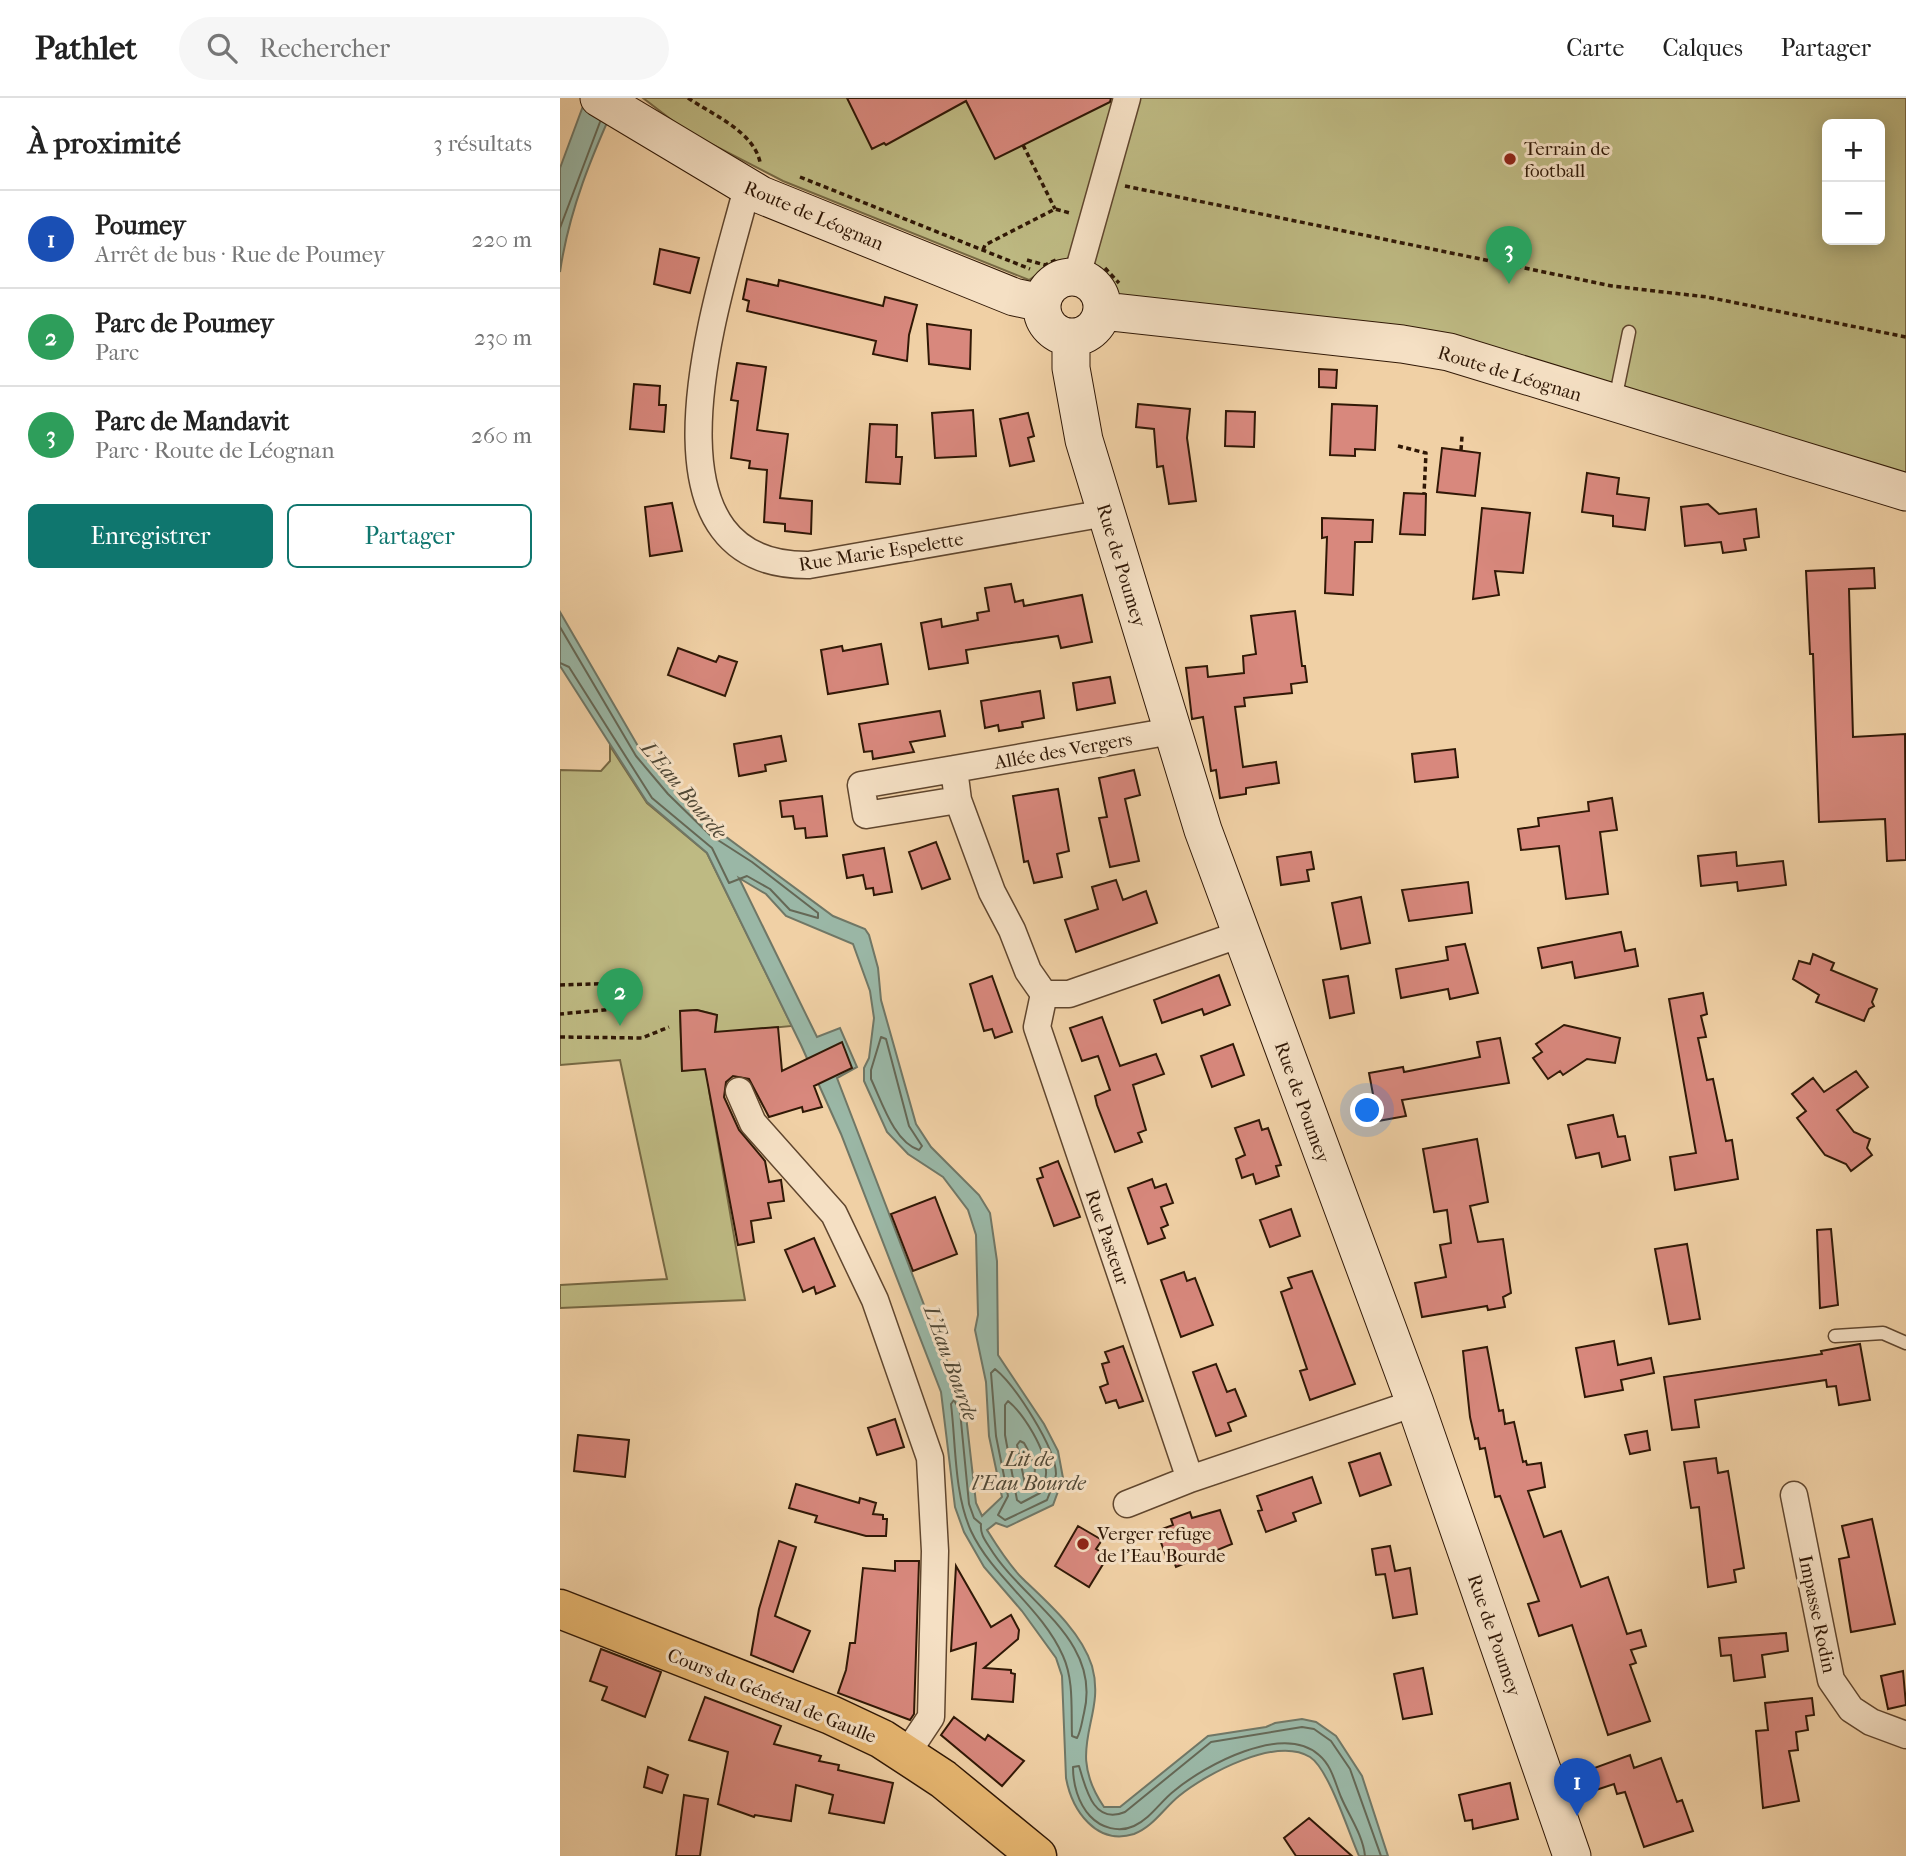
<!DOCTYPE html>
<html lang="fr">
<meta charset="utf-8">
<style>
body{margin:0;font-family:"IM FELL French Canon",serif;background:#f6f6f6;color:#222}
.controls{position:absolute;right:21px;top:21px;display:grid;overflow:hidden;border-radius:10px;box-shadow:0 4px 18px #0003}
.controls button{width:63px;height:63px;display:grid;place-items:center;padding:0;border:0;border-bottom:2px solid #e0e0e0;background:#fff;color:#222;font:35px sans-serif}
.you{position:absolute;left:808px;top:1013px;width:24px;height:24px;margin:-18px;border:5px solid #fff;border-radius:50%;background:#1a73e8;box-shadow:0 0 0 10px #1a73e833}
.badge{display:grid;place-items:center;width:46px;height:46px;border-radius:50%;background:#0f766e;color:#fff;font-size:23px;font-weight:700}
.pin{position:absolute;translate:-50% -58px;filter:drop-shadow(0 2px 4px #0008)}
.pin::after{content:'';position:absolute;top:37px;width:24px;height:21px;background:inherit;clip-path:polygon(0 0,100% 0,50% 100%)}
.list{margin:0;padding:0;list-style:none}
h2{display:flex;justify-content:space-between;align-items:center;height:91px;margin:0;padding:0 28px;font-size:30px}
h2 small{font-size:23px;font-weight:400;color:#767676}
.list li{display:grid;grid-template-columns:46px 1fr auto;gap:21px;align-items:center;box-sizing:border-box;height:98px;padding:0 28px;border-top:2px solid #e0e0e0}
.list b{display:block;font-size:26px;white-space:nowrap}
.list p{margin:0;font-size:23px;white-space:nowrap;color:#767676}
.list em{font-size:23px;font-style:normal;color:#767676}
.actions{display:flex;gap:14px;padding:21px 28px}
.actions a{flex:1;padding:16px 0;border:2px solid #0f766e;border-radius:10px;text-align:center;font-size:24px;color:#0f766e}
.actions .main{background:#0f766e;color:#fff}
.icon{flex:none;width:38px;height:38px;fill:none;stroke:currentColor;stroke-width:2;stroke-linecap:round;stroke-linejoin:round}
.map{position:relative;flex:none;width:1346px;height:1758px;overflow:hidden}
header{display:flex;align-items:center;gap:42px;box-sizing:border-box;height:98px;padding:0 35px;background:#fff;border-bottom:2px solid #e0e0e0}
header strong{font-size:33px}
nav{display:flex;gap:38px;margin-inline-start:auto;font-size:24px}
.search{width:490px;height:63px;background:#f6f6f6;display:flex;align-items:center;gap:18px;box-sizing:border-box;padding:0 24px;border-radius:38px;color:#767676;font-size:26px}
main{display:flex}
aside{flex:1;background:#fff}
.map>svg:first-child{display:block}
.green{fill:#beba83;stroke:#776944;stroke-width:2;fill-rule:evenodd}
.water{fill:#9ab7a6;stroke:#707766;stroke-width:2;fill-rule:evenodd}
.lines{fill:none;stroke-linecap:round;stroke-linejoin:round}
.shore{stroke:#656856;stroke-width:2}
.building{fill:#d8887d;stroke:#301806;stroke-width:2}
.lane-casing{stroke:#60462e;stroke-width:15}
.street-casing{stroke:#60462e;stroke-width:29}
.secondary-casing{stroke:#301806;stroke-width:39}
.primary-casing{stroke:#301806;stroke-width:41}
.path{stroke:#301806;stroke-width:3.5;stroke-dasharray:5 3.5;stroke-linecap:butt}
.lane{stroke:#f5e0c4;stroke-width:12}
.street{stroke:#f5e0c4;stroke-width:26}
.secondary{stroke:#f5e0c4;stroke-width:37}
.primary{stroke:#e8b872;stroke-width:38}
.poi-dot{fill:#8f2418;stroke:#f5e0c4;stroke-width:2.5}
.labels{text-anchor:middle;stroke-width:6;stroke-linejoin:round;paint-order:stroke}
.poi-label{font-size:19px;fill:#301806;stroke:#f5e0c4;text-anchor:start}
.street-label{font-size:19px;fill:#301806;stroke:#f5e0c4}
.water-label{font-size:21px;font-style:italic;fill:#504836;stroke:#f5e0c4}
</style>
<header>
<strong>Pathlet</strong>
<div class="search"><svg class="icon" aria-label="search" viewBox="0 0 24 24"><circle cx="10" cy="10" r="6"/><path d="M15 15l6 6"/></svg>Rechercher</div>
<nav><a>Carte</a><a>Calques</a><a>Partager</a></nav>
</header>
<main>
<aside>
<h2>À proximité<small>3 résultats</small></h2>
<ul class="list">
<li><span class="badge" style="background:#1a4fb4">1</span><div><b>Poumey</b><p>Arrêt de bus · Rue de Poumey</p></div><em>220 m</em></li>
<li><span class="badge" style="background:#2e9e5b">2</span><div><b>Parc de Poumey</b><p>Parc</p></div><em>230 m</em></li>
<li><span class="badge" style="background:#2e9e5b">3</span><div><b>Parc de Mandavit</b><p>Parc · Route de Léognan</p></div><em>260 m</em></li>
</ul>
<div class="actions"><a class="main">Enregistrer</a><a>Partager</a></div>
</aside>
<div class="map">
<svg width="1346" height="1758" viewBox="0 0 1346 1758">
<rect width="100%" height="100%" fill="#f0d0a5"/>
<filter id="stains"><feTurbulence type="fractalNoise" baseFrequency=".00286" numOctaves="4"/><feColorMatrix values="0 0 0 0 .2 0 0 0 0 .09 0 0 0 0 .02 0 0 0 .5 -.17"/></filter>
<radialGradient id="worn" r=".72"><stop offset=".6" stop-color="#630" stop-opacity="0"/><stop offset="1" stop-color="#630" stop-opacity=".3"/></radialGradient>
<path class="green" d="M83,0h1263v380l-492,-146 -294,-33c-23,-46 -52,-46 -91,-19l-246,-99 -97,-50zM1267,26h53v116h-53z
M50,648l37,57 60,50 85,173 -77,7 2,-18 -20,-5 -17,1 2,60 36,-4 -9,23 36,210 -185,8v-23l107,-6 -47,-219 -60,5v-295l41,1 9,-10z"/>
<path class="water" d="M26,0h32c-26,57 -49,112 -58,174v-104z
M0,514l82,141 56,63 135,100 32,13 4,6 9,33 3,32 35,124 15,23 48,48 11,18 7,48 1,94 46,69 14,27 5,27 -10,27 -46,22 -11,-4 -9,7c10,16 21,34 35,48 25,24 59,53 70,88 15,53 -29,81 12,141h16l88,-71 58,-9 9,-4 27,-4 14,3 20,14 26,40 26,80h-29c-10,-22 -30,-87 -49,-99 -34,-21 -104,17 -131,39 -15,12 -26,31 -45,38 -38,12 -62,-24 -68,-56l-4,-102 -6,-18 -34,-47 -38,-44 -20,-35 -9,-25 -14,-115 -100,-258 -40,-89 -94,-192 -60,-51 -87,-136zM179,780l27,16 20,22 67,28 17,47 4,27 -5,40 -5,10v13l23,51 21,22 35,23 25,33 8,25 2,80 -3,15 11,52 3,54 13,61 -20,19 -6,-13 -12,-105 -25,-54 -102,-266 20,-11 -17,-39 -23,9z"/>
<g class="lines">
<path class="shore" d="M0,130l40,-106
M0,529l76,129 32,38 42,41 42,27 66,51v5l-28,-8 -20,-21 -23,-13 -18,7 -17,-35 -60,-50 -83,-131 -9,-4
M321,939l5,2 23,87 13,20 -3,4c-25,-8 -37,-48 -48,-71v-9z
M435,1271c20,16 61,79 61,105 -1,8 -6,18 -9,26l-42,20 -7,-5 10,-19 -12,-60 -5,-63z
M394,1302l6,11 9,93 5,14 7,6c-1,10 4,16 9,24 33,54 112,91 94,165 -2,8 -3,18 -7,25l-5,-2c-1,-26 2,-56 -9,-80 -21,-48 -70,-78 -92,-125 -17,-38 -15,-86 -20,-127z
M448,1303c16,13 38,49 38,70 1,8 -4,15 -6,22l-19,10 -4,-3 -12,-65v-30z
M460,1343l4,2c8,15 17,28 5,43l-4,-2 -8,-39z
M805,1758c-2,-21 -16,-40 -24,-59 -6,-14 -9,-31 -22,-42 -36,-32 -114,10 -145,36 -14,11 -23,27 -40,35 -15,7 -33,2 -44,-10 -12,-13 -17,-32 -17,-49l6,-1c7,24 15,59 46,46l86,-70 91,-15 12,2 17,12 19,28 31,87"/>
</g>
<path class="building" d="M287,0h264l-1,4 -115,57 -29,-58 -80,44 -2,-2 -12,6z
M100,151l39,9 -9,35 -36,-9z
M187,181l31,7 1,-6 104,26 2,-9 32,8 -8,30 -2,26 -34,-7 3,-13 -129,-30 2,-10 -6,-2z
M367,226l44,6 -1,39 -41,-5z
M177,265l29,4 -9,63 31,4 -8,64 32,3 -1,33 -26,-3v-7l-21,-2 3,-52 -18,-2 1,-7 -19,-3 7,-57 -7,-1z
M759,271l18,1 -1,18 -17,-1z
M74,286l26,2 -1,19h7l-2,27 -34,-3z
M578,306l52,5 -3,29 9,63 -27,3 -6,-38 -6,1 -3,-38 -18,-2z
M772,306l45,2 -2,44 -20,-1v7l-25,-1z
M413,312l3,46 -41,2 -3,-45z
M666,313l29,1 -1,35 -29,-1z
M468,315l6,23 -6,2 6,23 -24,5 -10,-47z
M310,326l27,1 -1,32h6l-2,27 -34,-2z
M882,350l38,5 -5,43 -38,-4z
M1027,375l32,5 -2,16 32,4 -4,32 -32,-4v-10l-31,-4z
M844,395l22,1 -1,41 -25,-1z
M112,405l10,48 -32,5 -5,-49z
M1148,406l11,10 37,-5 3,28 -15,2 2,11 -23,3 -2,-11 -36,4 -4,-39z
M922,410l48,5 -7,60 -28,-2 4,24 -26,4z
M762,420l51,2 -1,22h-17l-2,53 -28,-2 2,-56 -5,1z
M1314,470l1,20 -26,1 4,148 52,-3 1,126 -19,1 -2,-42 -66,3 -6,-168h-3l-4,-83z
M451,486l4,18 8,-2 1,6 58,-11 10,47 -31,6 -3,-12 -92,14 2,13 -39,6 -8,-46 20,-4 1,8 36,-7 -1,-7 12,-2 -4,-23z
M735,513l7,55h3l2,16 -16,2 1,9 -48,5 1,8 -10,1 8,60 33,-5 3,21 -33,5v6l-26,4 -4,-28 -5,1 -8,-54 -11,2 -6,-51 21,-2 1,11 36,-4 -1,-17 13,-2 -5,-38z
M321,546l7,40 -60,10 -7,-44 21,-4 1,5z
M118,550l38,14 3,-6 18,6 -12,34 -57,-21z
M550,579l5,26 -38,7 -4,-27z
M480,593l4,27 -22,4 1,5 -24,4 -1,-6 -13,3 -4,-27z
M380,613l5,25 -35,6 4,10 -41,7 -1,-8 -8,1 -5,-28z
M221,638l5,25 -21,4 1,6 -27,5 -5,-32z
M895,651l3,28 -43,5 -3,-28z
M574,672l6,25 -15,4 14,62 -29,6 -11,-49 8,-1 -8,-39z
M498,691l11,62 -12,3 5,23 -28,6 -6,-22 -4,1 -11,-66z
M262,698l5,40 -21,2 -1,-10 -10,1 -2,-13 -11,1 -2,-16z
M1052,700l5,32 -17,2 8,62 -42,5 -7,-53 -38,4 -3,-21 21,-3 -1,-8 51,-7 -1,-9z
M376,744l14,37 -28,10 -13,-37z
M324,750l8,44 -18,3 -1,-7 -7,1 -3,-14 -16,3 -4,-23z
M751,754l3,17 -7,1 2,11 -28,4 -4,-28z
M1176,754l1,14 46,-5 3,24 -48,6 -1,-9 -36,4 -3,-30z
M556,782l7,20 23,-9 11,32 -81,29 -11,-32 33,-11 -6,-22z
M908,784l4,31 -63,8 -7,-31z
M801,799l9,46 -29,6 -9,-46z
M1061,834l4,19 10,-2 3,17 -63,12 -3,-16 -30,6 -4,-20z
M905,846l13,49 -28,6 -2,-10 -47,9 -5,-29 52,-9 -2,-13z
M1253,856l21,9 -3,7 46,19 -5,13 2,4 -5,3 -5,12 -48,-19 3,-7 -26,-16 6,-18 11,3z
M659,877l11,30 -26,10 -2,-6 -40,14 -8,-23z
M432,878l20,56 -17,6 -3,-9 -8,2 -14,-47z
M788,878l6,37 -24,5 -7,-38z
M1143,895l4,21 -6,2 5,21 -8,1 9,42 6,-1 13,62 6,-1 6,39 -63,11 -5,-33 26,-4 -27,-154z
M137,912l20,5 -2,17 63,-5 4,44 60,-29 10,26 -38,18 8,21 -19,5 -1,-5 -33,10 -20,-38 -16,-3 -7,6 -2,15 15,33 26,31 4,21 12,-2 3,21 -16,2 3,15 -20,3 3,21 -16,3 -33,-176 -23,2 -2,-60z
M542,919l18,49 36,-12 8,20 -31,11 13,45 -8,3 4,9 -27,10 -18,-47 -2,-9 15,-6 -12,-34 -16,5 -12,-33z
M1004,927l56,13 -5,25 -28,-4 -24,16 -3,-4 -12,8 -15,-21 9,-6 -6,-8z
M940,940l9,45 -107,17 4,16 -28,5 -9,-48 34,-6 1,5 76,-15 -3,-15z
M673,946l11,31 -32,12 -11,-31z
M1296,973l12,16 -31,23 17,22 16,7 -3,9 5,7 -21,16 -5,-7 -21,-9 -28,-37 9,-7 -14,-17 21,-16 11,14z
M1053,1017l5,22 7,-1 5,24 -28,7 -3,-14 -23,5 -8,-33z
M699,1022l3,10 6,-2 13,37 -5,1 3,10 -23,8 -3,-10 -11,4 -6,-19 9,-4 -10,-27z
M917,1041l11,63 -18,4 8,36 25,-3 8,54 -8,4 2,10 -17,3 -1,-4 -65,11 -7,-34 31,-6 -6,-32 11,-2 -4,-33 -13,2 -11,-63z
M498,1063l22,56 -26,9 -17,-47 6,-2 -3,-9z
M592,1081l3,9 11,-4 7,19 -12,4 7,18 -7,3 4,10 -17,6 -20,-56z
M375,1099l22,57 -44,17 -22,-57z
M731,1111l9,27 -30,11 -10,-27z
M1271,1131l7,76 -18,3 -3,-78z
M254,1140l21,48 -19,8 -2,-7 -11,5 -18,-42z
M1127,1146l13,75 -31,5 -14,-75z
M752,1173l43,113 -45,16 -10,-29 7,-2 -26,-77 11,-4 -4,-10z
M624,1174l3,9 8,-3 18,47 -32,12 -20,-57z
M1054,1243l4,24 33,-7 3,15 -33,7 2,10 -38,7 -9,-49z
M1300,1246l10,56 -31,5 -3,-19 -9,1 -1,-7 -131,20 4,27 -27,3 -8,-53 158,-23 -1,-3z
M563,1248l20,55 -24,7 -3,-8 -10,3 -6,-16 8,-3 -6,-20 7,-2 -4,-10z
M927,1249l12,64 4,-1 2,14 9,-2 9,40 3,-1 1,4 14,-2 4,24 -17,4 16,46 17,-6 20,56 27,-10 19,57 14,-4 5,16 -15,4 5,13 -6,2 20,56 -42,14 -36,-110 -33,11 -11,-32 11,-3 -39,-105 -5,1 -10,-49 -5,1 -2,-11 -3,1 -5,-22 -7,-66z
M656,1266l11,28 8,-3 11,27 -18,7 3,8 -15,5 -23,-64z
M335,1321l9,28 -27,8 -9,-27z
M1087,1333l3,19 -20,4 -5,-19z
M18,1337l51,5 -4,37 -51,-6z
M820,1355l11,32 -31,11 -11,-33z
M1156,1360l2,15 10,-2 16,97 -10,2 2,12 -28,5 -9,-80 -8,1 -7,-46z
M752,1379l9,26 -28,10 3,8 -30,11 -8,-21 4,-1 -5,-14z
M236,1386l63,19 1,-5 16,5 -3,11 10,1v4h4l-1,17h-20l-51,-14 2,-6 -28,-8z
M660,1412l12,34 -56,23 -5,-13 -5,2 -7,-19 5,-1 -2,-7 11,-4 -2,-6 19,-7 2,6z
M1312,1421l23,105 -44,8 -12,-73 10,-2 -7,-31z
M518,1428l24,14 -6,9 12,7 -19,31 -34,-21z
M219,1443l17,6 -21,69 35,15 -17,41 -42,-17 8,-46z
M830,1448l5,25 15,-3 7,46 -24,4 -8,-44 -9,1 -4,-26z
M335,1463h24l-5,153 -4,6 -72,-27 8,-23 4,-27h5l8,-75 32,3z
M396,1468l35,61 20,-12 8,15 -1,9 -34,29 27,2v3l4,1 -2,28 -41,-3 4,-56 -25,8z
M1226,1535l2,18 -26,4 3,22 -31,4 -3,-26 -10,1 -2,-18z
M41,1551l60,23 -16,45 -43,-17 5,-13 -17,-6z
M863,1570l9,46 -29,5 -9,-45z
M1343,1573l3,34 -18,4 -7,-33z
M145,1599l76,29 -7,18 47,12 -2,5 20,4 -1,5 55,13 -9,40 -55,-10 4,-18 -37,-10 -5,36 -36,-6 -1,2 -36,-13 10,-52 -39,-12z
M1252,1600l2,17 -8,1 2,14 -12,2 2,18 -9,1 10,50 -36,7 -7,-77 12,-1 -3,-27z
M394,1619l31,23 3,-5 36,26 -22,25 -61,-51z
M1070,1657l4,13 27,-10 16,44 5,-2 11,31 -49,16 -19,-55 -8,2 -3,-10 -21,7 -7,-20z
M88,1669l20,8 -6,18 -18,-6z
M950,1685l8,36 -45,10 -1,-9 -7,1 -6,-26z
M124,1697l24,4 -8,57h-24z
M749,1720l17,15 26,23h-56l-12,-18z"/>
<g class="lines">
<g class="lane-casing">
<path id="lane" d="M1055,302l14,-68
M1275,1238l48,-3 23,10"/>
</g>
<g class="street-casing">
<path id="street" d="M190,91l-7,14c-26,98 -114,364 66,362l297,-52
M517,178l50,-178
M394,671l-93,16 5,30 92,-15 -4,-31 218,-38
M398,702l34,92 20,38 16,41 16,23h25l172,-60
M484,896l-7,33 153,452
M179,993l14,32 81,91 41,86 55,158 5,93 -4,166 -24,36
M1234,1397l37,185 20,29 20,13 35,13
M567,1406l63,-25 225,-76"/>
</g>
<g class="secondary-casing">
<path id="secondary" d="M39,0l162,97 253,102 28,6
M482 209a30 30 0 1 1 60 0a30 30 0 1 1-60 0Z
M543,213l299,33 47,8 457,140
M511,239v31l13,72 119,390 212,573 157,453"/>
</g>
<g class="primary-casing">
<path id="primary" d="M0,1511l271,106 51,24 61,40 94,77"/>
</g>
<path class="path" d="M128,0c25,17 65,33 72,64
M463,47l32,64
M240,79l230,92
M565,88l487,100 95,11 199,40
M423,152l2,-5 70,-36 15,4
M467,162l18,5 13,-6
M545,170l14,15
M838,348l28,7 -2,41
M901,352l1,-14
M0,887l63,-2c8,8 9,15 3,25l-66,6
M0,939l82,1 27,-11"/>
<use href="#lane" class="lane"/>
<use href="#street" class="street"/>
<use href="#secondary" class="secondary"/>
<use href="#primary" class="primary"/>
</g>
<g class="poi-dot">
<circle cx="950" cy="61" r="7"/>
<circle cx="523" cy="1446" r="7"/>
</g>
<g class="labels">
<g class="poi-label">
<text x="964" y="57">Terrain de<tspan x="964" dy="22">football</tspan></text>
<text x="537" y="1442">Verger refuge<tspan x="537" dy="22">de l'Eau Bourde</tspan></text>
</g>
<g class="street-label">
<text transform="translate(254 117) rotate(23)" y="7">Route de Léognan</text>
<text transform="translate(950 275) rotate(17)" y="7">Route de Léognan</text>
<text transform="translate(321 453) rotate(-9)" y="7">Rue Marie Espelette</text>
<text transform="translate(562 467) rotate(73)" y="7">Rue de Poumey</text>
<text transform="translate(503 652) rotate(-10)" y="7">Allée des Vergers</text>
<text transform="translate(743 1004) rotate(70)" y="7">Rue de Poumey</text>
<text transform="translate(548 1139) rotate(71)" y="7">Rue Pasteur</text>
<text transform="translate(1258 1516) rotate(78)" y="7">Impasse Rodin</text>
<text transform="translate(935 1537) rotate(71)" y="7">Rue de Poumey</text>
<text transform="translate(212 1597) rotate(22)" y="7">Cours du Général de Gaulle</text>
</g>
<g class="water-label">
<text transform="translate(124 692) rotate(50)" y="7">L'Eau Bourde</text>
<text transform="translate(391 1265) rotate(70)" y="7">L'Eau Bourde</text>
<text x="469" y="1368">Lit de<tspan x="469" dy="24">l'Eau Bourde</tspan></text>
</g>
</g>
<rect width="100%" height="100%" filter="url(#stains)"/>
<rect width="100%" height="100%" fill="url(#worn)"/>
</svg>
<div class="controls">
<button>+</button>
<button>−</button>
</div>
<div class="you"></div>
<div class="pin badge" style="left:1017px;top:1718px;background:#1a4fb4">1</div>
<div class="pin badge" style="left:60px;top:928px;background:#2e9e5b">2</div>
<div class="pin badge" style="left:949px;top:186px;background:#2e9e5b">3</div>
</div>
</main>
